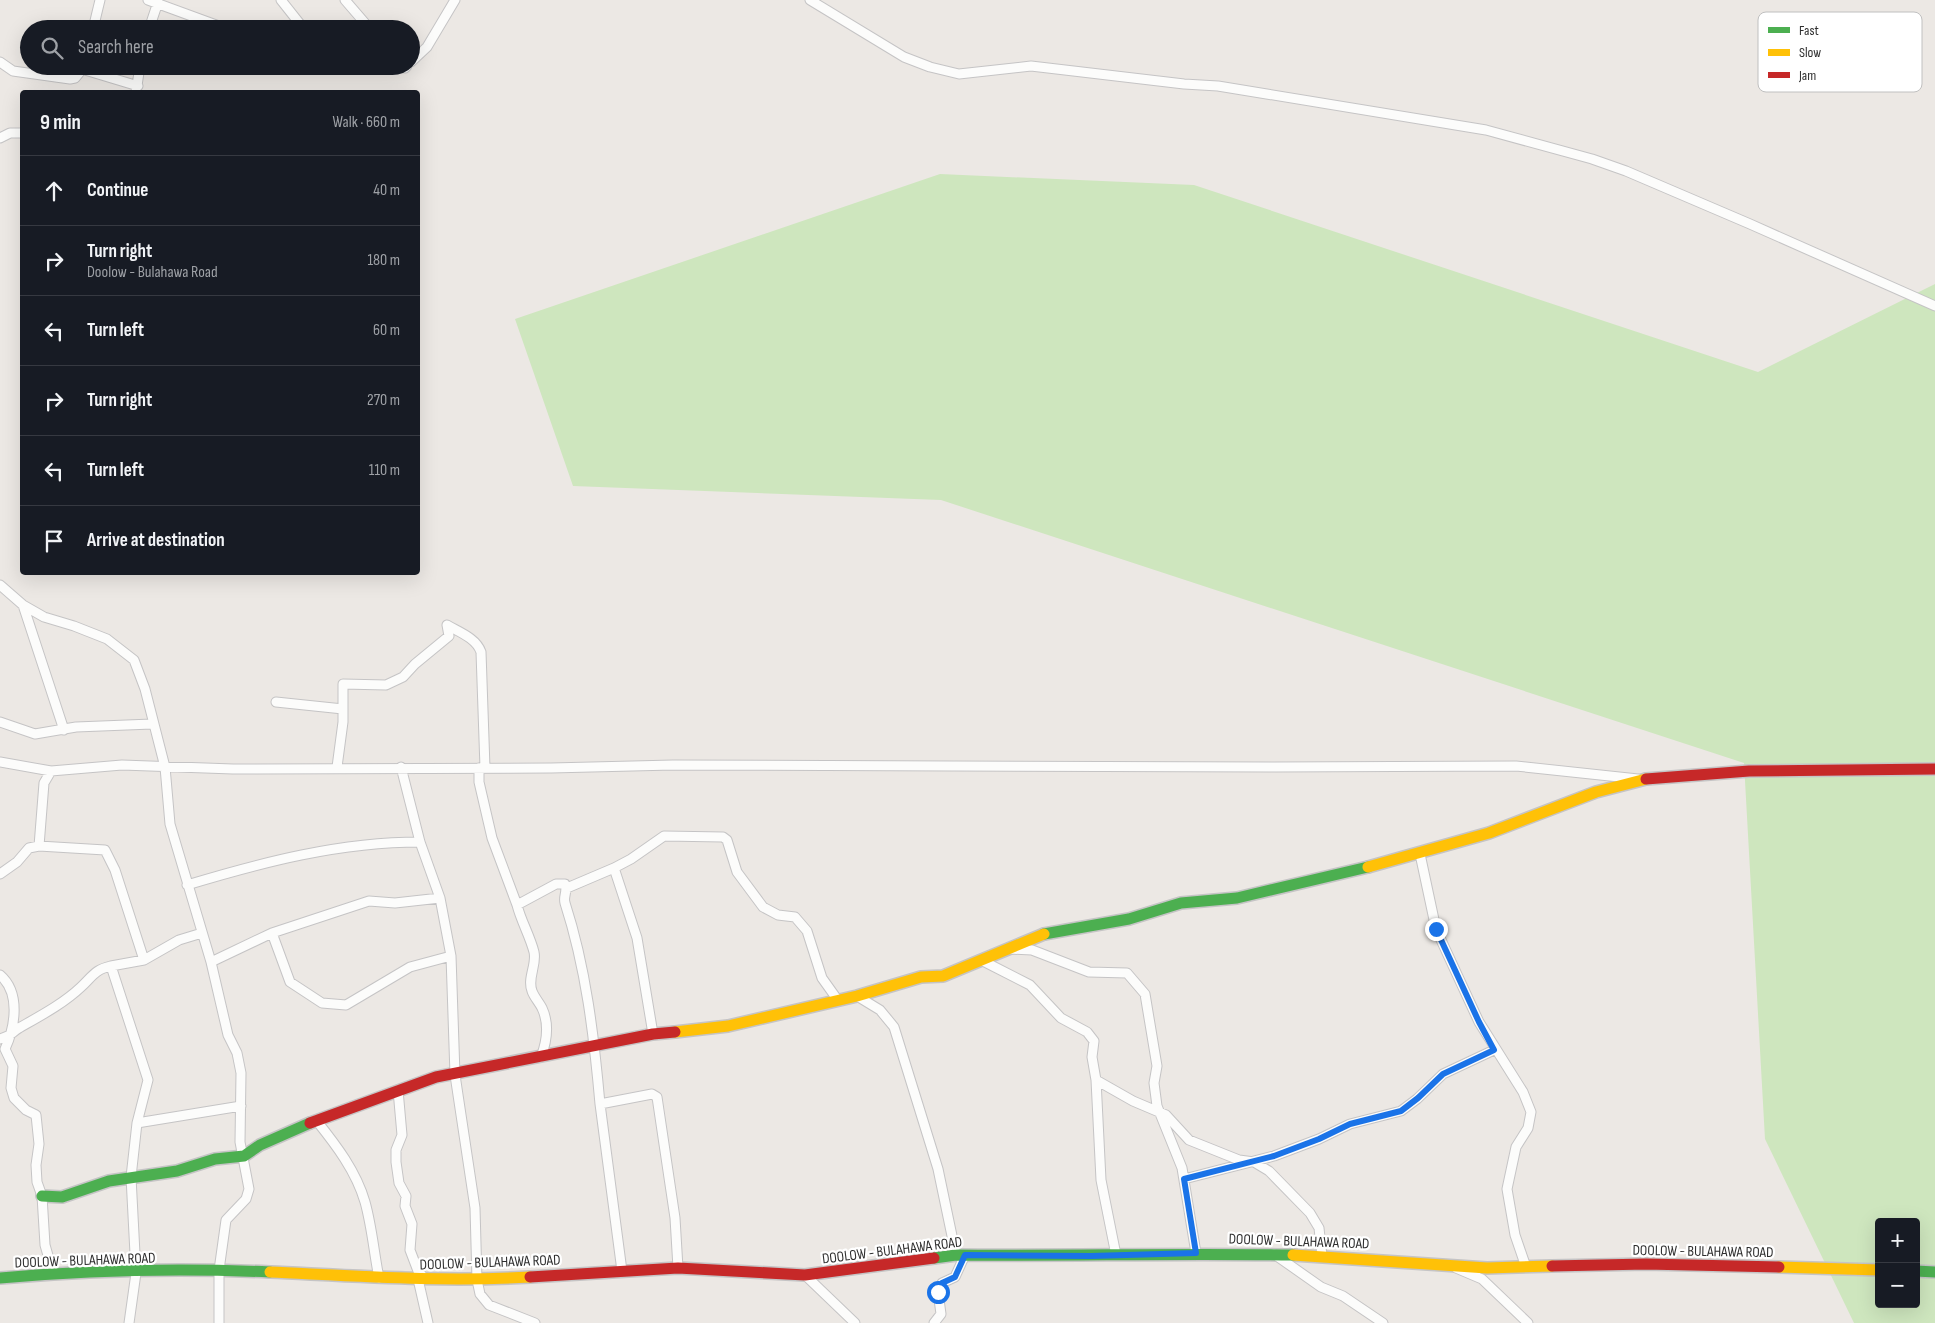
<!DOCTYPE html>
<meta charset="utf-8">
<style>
body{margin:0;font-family:"Sofia Sans Condensed",sans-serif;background:#20242c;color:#f1f3f6}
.controls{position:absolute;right:15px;bottom:15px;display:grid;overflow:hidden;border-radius:5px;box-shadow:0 5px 20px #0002}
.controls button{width:45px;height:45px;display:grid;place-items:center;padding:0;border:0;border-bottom:1px solid #363941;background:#171b24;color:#f1f3f6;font:25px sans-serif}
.stop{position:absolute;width:15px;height:15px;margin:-11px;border:4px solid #1a73e8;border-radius:50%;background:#fff}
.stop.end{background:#1a73e8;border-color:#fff;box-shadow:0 1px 5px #0008}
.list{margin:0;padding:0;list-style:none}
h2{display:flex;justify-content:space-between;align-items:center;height:65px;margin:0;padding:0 20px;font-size:21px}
h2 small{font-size:16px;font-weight:400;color:#9ea1a6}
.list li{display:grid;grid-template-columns:32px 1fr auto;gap:15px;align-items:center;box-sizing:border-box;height:70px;padding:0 20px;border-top:1px solid #363941}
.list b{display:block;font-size:19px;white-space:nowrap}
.list p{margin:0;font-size:16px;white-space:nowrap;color:#9ea1a6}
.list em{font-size:16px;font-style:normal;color:#9ea1a6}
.icon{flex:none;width:28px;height:28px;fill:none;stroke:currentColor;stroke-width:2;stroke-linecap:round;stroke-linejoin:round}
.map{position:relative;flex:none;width:1935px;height:1323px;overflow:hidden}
.search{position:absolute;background:#171b24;box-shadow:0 5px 20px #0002;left:20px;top:20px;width:400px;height:55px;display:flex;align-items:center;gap:12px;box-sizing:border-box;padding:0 18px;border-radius:28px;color:#9ea1a6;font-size:19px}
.panel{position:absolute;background:#171b24;box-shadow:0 5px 20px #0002;left:20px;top:90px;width:400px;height:485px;border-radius:5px}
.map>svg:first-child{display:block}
.green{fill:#cee6be;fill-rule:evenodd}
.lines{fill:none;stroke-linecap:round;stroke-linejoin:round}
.street-casing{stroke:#c5c4c5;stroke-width:11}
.fast-casing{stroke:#c5c4c5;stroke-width:14}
.slow-casing{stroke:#c5c4c5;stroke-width:14}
.jam-casing{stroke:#c5c4c5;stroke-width:14}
.street{stroke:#fcfcfb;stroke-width:9}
.fast{stroke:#4caf50;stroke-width:11}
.slow{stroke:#ffc107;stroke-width:11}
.jam{stroke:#c62828;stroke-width:11}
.route{stroke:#1a73e8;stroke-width:6}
.labels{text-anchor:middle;stroke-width:4.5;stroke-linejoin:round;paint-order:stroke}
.street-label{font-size:15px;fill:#2e2e2e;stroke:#fff}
.key{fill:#fff;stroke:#c0c0c0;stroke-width:1}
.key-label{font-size:14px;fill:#2e2e2e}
</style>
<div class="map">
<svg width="1935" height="1323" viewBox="0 0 1935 1323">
<rect width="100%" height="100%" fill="#ece8e4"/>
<path class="green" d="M940,174l254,11 564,187 177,-88v1039h-81l-89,-184 -21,-376 -803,-263 -368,-14 -58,-167zM1879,1222h37v82h-37z"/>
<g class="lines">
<g class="street-casing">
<path id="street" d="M148,0l79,29
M281,0l23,29
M345,0l25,29
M810,0l94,57 26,10 29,7 72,-8 153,18 34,2 268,44 106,29 34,12 124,53 185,82
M93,29l7,-29
M149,29l9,-27
M0,62l13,9 57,8 5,-1 10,-12
M411,62l16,-15 28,-47
M328,66l7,3
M403,66l2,2 2,-2
M85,70l53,16
M136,92l4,-26
M0,138l10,-5h12
M0,585l23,20 21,12 30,9 33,13 27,21 11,29 20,78 5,57 41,138 17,73 9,18 4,20 -1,69 9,47 -3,10 -20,21 -7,50v53
M23,605l41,125
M276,702l67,7
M0,722l35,12 41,-7 76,-3
M0,762l51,9 71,-6 111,4 318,-1 122,-3 601,2 242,-1 122,13
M337,767l6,-45v-38l43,1 17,-8 12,-13 34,-28 -2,-11c12,7 29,13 34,27l4,116
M401,767l19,75 20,56 11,58 4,119 20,133 2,72 3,14 9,11 46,18
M479,768v14l13,56 25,67 39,-21h9c3,7 -2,12 0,19 21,65 29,133 35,201l52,-10 5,3 18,121 3,50
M39,846l66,4 10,20 29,90
M1420,854l16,75 43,93 44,70 8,20 -3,16 -12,19 -9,42 8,46 11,32
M614,868l17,-9 33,-23 59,1 4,3 10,32 26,35 15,8 17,2 12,14 15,47 15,21
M0,874l17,-12 12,-14 10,-2 5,-63 7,-12
M187,885c76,-23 153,-43 233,-43
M567,888l47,-20 23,70 16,96
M517,905c4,16 13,31 17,47 3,13 -7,26 -2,39 2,6 7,11 10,17 7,15 5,33 -1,49
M272,933l18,49 32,21 24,2 64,-38 41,-11
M1009,949l23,1 57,22 38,1 18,21 12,72 -3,17 3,23 25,62 14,85
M981,960l49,25 31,33 26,14 7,9 -2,16 4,23 5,100 15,75
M211,962l61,-29 97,-32 26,2 45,-5
M0,975c21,18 15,52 5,74l8,17 -2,22 3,10 12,12 10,5 3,29 -3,21 1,17 5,14 3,49 8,28
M857,996l23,14 14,17 44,142 18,86
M0,1039c11,-3 11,-6 19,-11 21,-12 44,-24 62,-41 12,-11 13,-17 30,-21
M1096,1080l37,21 33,14 23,25 50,20 15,2 15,9 41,42 9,15 3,28
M398,1090l4,45 -6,15v12l3,21 7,13 -1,10 7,18 -2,26 8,21 7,8
M600,1104l22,167
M316,1120c20,25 40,51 49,82 7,25 9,51 14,76
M137,1123l104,-17
M1184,1179l90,-23 45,-17 31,-15 51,-13 16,-12 26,-25 51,-24
M1274,1254l47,33 22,9 40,27
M1456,1268l26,11 46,44
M805,1275l50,48
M418,1279l10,44
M129,1323l7,-50 -5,-96 6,-54 11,-43 -37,-114 33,-6 35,-20 23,-7
M934,1323l7,-9 -3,-22 4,-9 13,-6 10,-22"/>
</g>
<g class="fast-casing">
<path id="fast" d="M1044,934l85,-15 52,-16 56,-5 131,-31
M42,1196l20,1 47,-16 68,-10 38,-12 29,-3 16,-11 50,-22
M934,1258l22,-3c113,1 225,-2 337,0
M1916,1271l19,1
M0,1278c89,-8 180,-10 270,-6"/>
</g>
<g class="slow-casing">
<path id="slow" d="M1368,867l121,-34 107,-41 50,-13
M675,1032l53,-6 129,-30 64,-19 22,-1 101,-42
M1293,1255l194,13 65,-2
M1779,1267l100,3
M270,1272c87,4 173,10 260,5"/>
</g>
<g class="jam-casing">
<path id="jam" d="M1646,779l103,-8 186,-2
M310,1123l126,-46 217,-43 22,-2
M1552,1266l94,-2 133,3
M530,1277l148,-9 127,7 129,-17"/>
</g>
<use href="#street" class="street"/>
<use href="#fast" class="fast"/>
<use href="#slow" class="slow"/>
<use href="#jam" class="jam"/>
</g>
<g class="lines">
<path class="route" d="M938,1292l4,-9 13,-6 10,-22 126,1 105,-3 -12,-74 90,-23 45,-17 31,-15 51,-13 17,-13 25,-24 51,-24 -15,-28 -43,-93"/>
</g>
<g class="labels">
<g class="street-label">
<text transform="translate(1299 1241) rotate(2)" y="5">DOOLOW - BULAHAWA ROAD</text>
<text transform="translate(892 1250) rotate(-7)" y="5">DOOLOW - BULAHAWA ROAD</text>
<text transform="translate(1703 1251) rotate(1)" y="5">DOOLOW - BULAHAWA ROAD</text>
<text transform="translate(85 1260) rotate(-2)" y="5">DOOLOW - BULAHAWA ROAD</text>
<text transform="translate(490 1262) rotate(-2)" y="5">DOOLOW - BULAHAWA ROAD</text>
</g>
</g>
<rect x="1758" y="12" width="164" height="80" rx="8" class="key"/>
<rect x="1768" y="27" width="22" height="6" fill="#4caf50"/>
<rect x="1768" y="49" width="22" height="7" fill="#ffc107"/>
<rect x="1768" y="72" width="22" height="6" fill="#c62828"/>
<g class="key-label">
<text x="1799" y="35">Fast</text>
<text x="1799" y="57">Slow</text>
<text x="1799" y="80">Jam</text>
</g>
</svg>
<div class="controls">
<button>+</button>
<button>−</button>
</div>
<div class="stop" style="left:938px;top:1292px"></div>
<div class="stop end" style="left:1436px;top:929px"></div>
<div class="search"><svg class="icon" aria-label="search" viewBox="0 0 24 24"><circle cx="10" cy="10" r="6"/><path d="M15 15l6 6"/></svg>Search here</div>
<section class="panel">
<h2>9 min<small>Walk · 660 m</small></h2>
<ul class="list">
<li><svg class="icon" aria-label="ahead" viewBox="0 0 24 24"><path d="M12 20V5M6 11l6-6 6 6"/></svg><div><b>Continue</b></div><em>40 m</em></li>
<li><svg class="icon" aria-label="right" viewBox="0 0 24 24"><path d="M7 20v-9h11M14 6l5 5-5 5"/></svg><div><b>Turn right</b><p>Doolow - Bulahawa Road</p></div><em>180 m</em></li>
<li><svg class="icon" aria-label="left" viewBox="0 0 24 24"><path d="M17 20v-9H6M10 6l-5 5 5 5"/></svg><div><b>Turn left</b></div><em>60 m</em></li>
<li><svg class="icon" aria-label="right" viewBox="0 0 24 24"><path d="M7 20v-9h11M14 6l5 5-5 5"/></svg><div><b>Turn right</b></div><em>270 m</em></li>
<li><svg class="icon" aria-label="left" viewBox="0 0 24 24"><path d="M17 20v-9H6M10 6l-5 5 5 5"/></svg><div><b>Turn left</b></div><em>110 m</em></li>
<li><svg class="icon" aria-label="arrive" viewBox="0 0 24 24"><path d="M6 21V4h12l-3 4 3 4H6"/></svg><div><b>Arrive at destination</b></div></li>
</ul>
</section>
</div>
